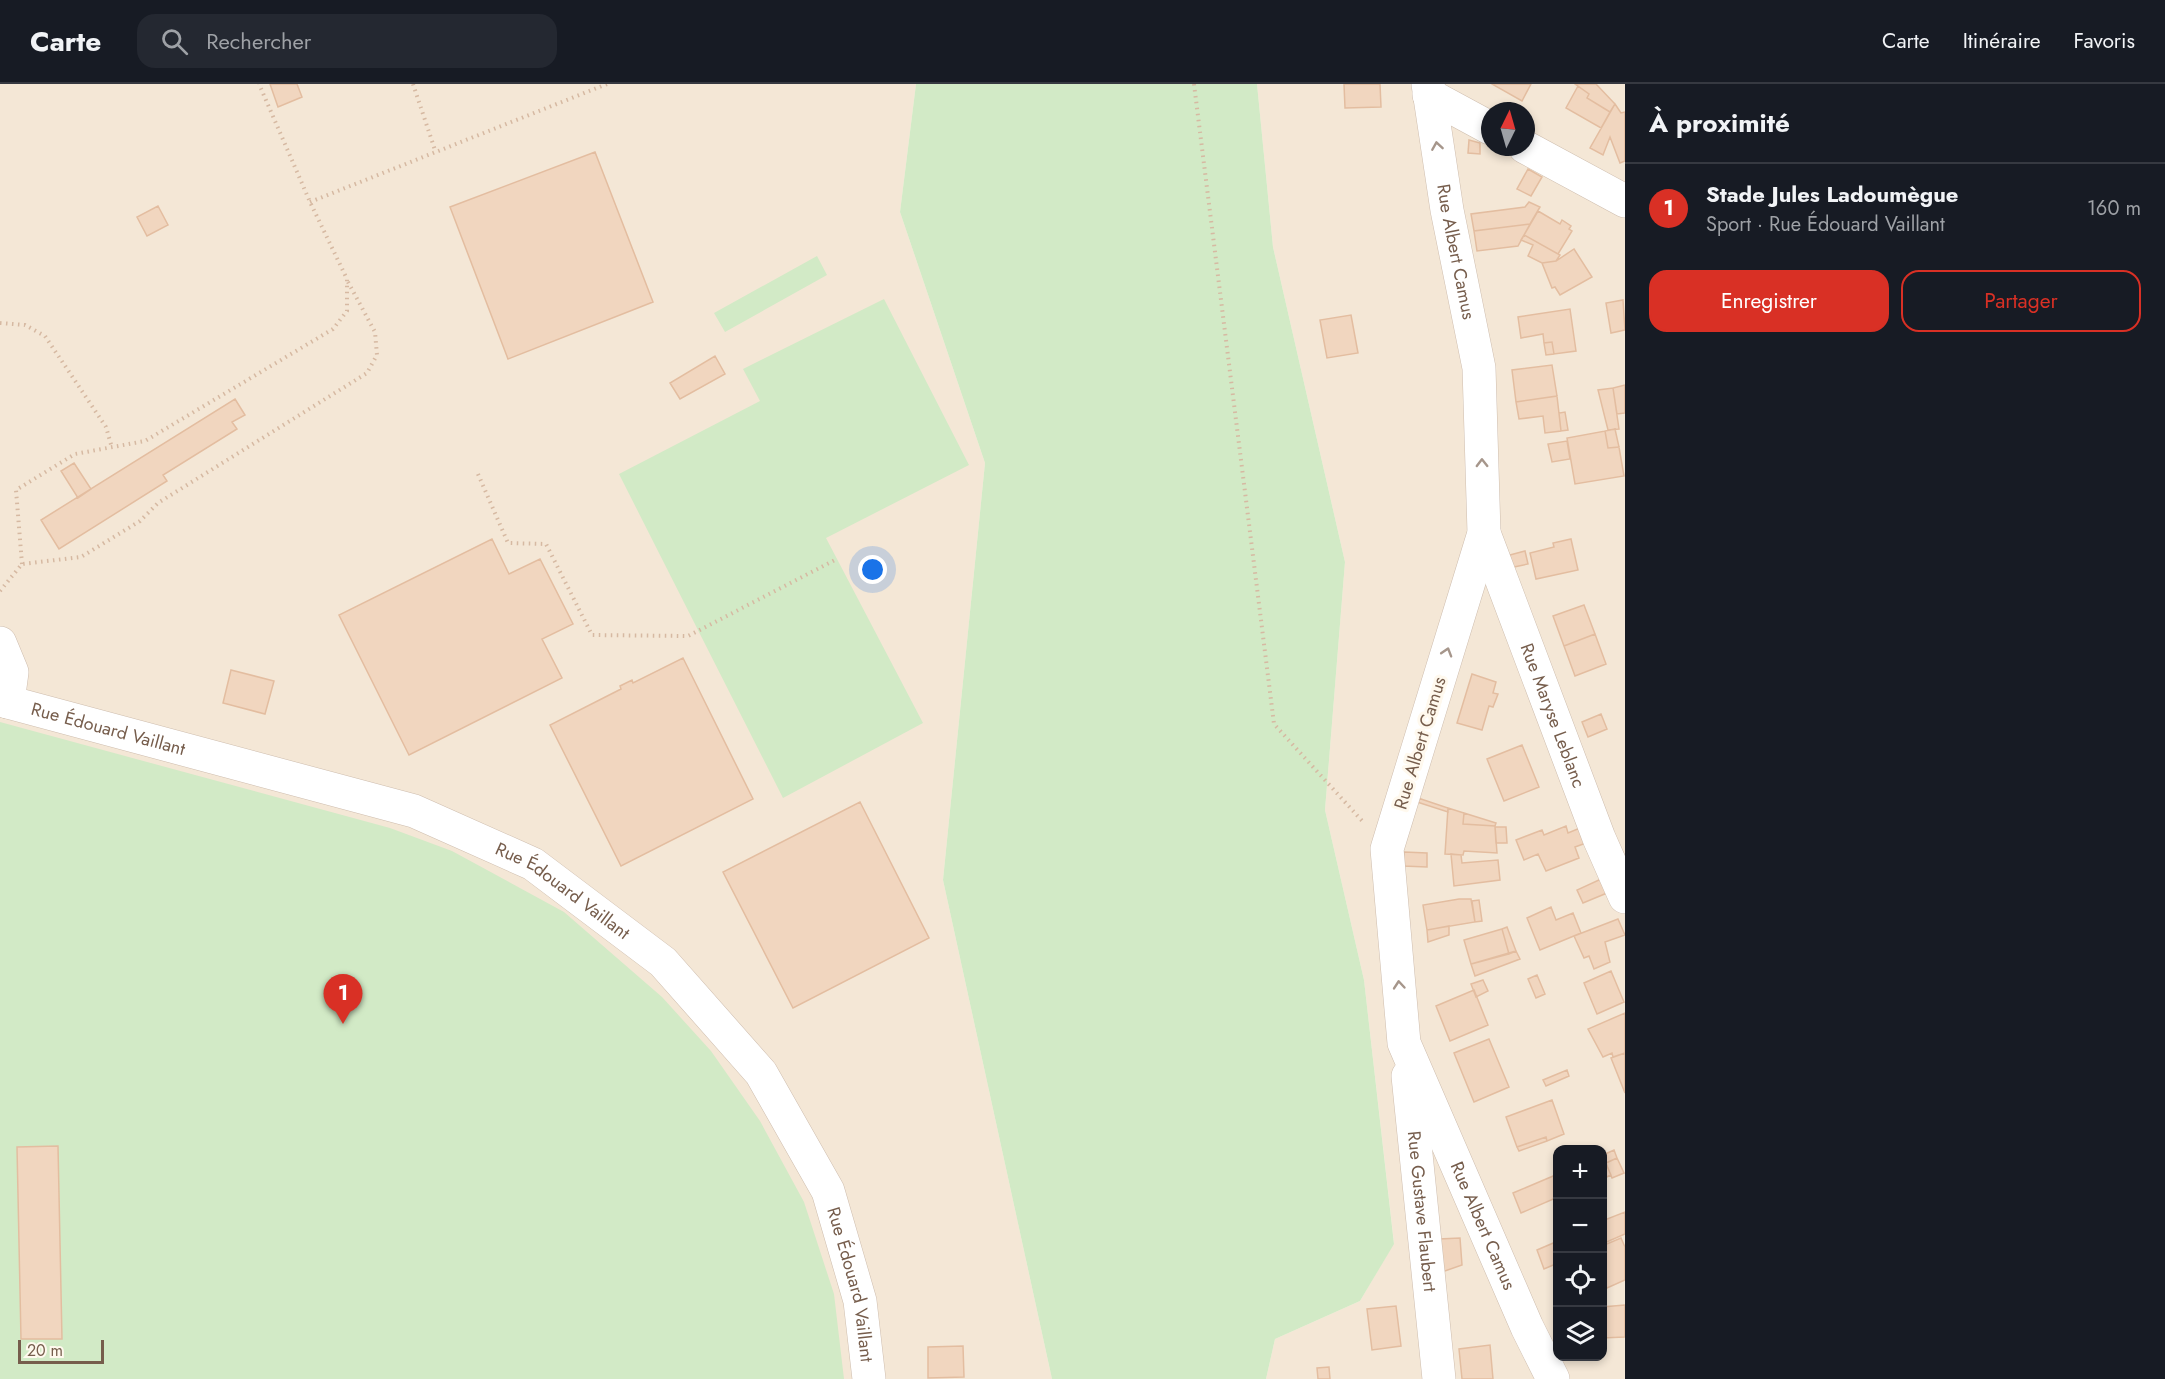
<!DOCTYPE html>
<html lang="fr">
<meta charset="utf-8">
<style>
body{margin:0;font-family:Jost,sans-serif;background:#242831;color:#f1f3f6}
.controls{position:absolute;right:18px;bottom:18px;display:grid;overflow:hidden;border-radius:12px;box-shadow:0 3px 9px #0003}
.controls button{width:54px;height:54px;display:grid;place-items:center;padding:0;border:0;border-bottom:2px solid #363941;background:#171b24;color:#f1f3f6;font:30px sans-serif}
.compass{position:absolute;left:1481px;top:18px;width:54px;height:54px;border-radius:50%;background:#171b24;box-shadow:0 3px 9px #0003;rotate:5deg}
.scale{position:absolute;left:18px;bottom:15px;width:86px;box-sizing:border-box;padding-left:6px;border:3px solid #765d4c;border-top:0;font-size:16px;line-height:21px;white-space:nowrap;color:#765d4c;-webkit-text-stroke:4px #fff9ee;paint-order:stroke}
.you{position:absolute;left:873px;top:486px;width:21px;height:21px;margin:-15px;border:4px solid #fff;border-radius:50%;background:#1a73e8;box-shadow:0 0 0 9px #1a73e833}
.badge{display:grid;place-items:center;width:39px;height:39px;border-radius:50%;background:#d93025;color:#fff;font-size:20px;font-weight:700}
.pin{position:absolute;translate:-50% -50px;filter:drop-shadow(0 2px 3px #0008)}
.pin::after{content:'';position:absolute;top:32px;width:21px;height:18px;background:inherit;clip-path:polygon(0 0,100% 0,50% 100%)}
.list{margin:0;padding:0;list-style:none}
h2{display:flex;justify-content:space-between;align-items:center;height:78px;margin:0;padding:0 24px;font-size:26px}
h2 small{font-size:20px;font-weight:400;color:#9ea1a6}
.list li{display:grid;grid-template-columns:39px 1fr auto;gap:18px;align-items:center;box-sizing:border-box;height:90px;padding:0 24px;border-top:2px solid #363941}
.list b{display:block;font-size:22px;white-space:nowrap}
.list p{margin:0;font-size:20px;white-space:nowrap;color:#9ea1a6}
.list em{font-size:20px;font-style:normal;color:#9ea1a6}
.actions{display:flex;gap:12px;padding:18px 24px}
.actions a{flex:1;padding:14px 0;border:2px solid #d93025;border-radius:18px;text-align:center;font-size:21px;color:#d93025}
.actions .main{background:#d93025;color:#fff}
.icon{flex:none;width:33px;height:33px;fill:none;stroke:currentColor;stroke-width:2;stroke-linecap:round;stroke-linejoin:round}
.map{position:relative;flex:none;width:1625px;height:1295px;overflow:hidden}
header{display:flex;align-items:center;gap:36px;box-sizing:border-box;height:84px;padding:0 30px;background:#171b24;border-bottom:2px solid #363941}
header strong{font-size:28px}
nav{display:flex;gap:33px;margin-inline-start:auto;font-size:21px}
.search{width:420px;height:54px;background:#242831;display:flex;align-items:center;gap:15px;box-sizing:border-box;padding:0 21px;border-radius:18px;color:#9ea1a6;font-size:22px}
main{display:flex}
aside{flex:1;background:#171b24}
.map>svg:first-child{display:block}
.residential{fill:#f4e7d6;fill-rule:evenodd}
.green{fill:#d2eac6}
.building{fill:#f1d6bf;stroke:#e3bda0;stroke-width:1.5}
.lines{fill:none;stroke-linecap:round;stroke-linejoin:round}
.minor-casing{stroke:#cebdae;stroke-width:34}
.path{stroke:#d6b9a2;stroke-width:4;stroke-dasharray:1.5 4.5;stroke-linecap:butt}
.minor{stroke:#fff;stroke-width:33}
.oneway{stroke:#a6968b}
.labels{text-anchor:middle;stroke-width:6;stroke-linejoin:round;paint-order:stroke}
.street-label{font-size:18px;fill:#765d4c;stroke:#fff9ee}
</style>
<header>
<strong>Carte</strong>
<div class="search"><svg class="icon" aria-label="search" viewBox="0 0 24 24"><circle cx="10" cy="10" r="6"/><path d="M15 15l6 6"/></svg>Rechercher</div>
<nav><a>Carte</a><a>Itinéraire</a><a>Favoris</a></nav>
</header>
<main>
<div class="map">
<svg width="1625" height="1295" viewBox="0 0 1625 1295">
<rect width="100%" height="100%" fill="#fcf5e7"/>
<path class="residential" d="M0,0h916l-16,128 85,251 -42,417 109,499h-1052z
M1257,0h368v1295h-359l9,-40 85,-38 34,-58 -30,-263 -39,-170 20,-248 -72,-315zM1490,27h36v36h-36zM1558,1066h44v206h-44z"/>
<path class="green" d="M916,0h341l16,163 72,315 -20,248 39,170 30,264 -34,57 -85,38 -9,40h-214l-109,-499 42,-417 -85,-251z
M817,172l10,19 -102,57 -11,-19z
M884,215l85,166 -143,73 97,185 -140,75 -164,-324 141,-73 -17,-32z
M0,638l390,106 62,23 112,61 98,85 49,54 49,70 44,81 30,92 10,85h-844z"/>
<path class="building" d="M270,0h27l5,13 -24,10z
M1344,0h36l1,23 -36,1z
M1492,0h39l-9,17z
M1575,0h21l19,20 -5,8 -23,-14 2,-4z
M1578,2l11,8 -2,4 23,14 -9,16 -35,-20z
M1615,20l6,9 4,-1v49l-5,2 -10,-26 -7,18 -13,-7z
M1469,56l11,3v11l-12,-1z
M595,68l58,150 -145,57 -58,-152z
M1528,85l14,8 -11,19 -14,-7z
M1529,118l11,5 -10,17 -56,7 -3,-17 54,-7z
M158,122l10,19 -21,11 -10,-19z
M1538,127l22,13 2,-4 9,6 -2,3 3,2 -14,23 -34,-19z
M1530,140l-12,22 -41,5 -3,-20z
M1524,151l36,20 -4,6 -14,2 -14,-7 5,-11 -12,-5z
M1574,165l18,28 -32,18 -5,-8 -3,1 -10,-25 14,-2z
M1623,216l2,30 -14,3 -5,-30z
M1570,225l6,42 -22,3 -2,-12 -8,1 -1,-9 -22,4 -3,-21z
M1351,231l7,38 -31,5 -7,-38z
M1552,258l2,12 -8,1 -2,-12z
M715,272l10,18 -45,25 -10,-16z
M1552,281l5,31 -41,6 -4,-32z
M1625,301v28l-8,1 -4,-26z
M1613,304l6,41 -11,1 -10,-40z
M1557,312l4,35 -16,2 -2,-17 -24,3 -3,-17z
M235,315l10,16 -13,7 5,7 -74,46 4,6 -108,68 -18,-29z
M1565,328l3,18 -7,1 -2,-18z
M1615,345l4,18 -11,1 -3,-17z
M1605,347l3,17 11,-1 5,29 -49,8 -8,-46z
M1567,357l3,18 -18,3 -4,-18z
M74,379l17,26 -13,9 -17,-27z
M492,455l17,35 31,-15 33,65 -31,15 20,39 -153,77 -70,-140z
M1571,455l7,31 -42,9 -6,-26 24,-6 -1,-4z
M1525,467l3,13 -19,4 -3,-12z
M1584,521l11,29 -31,12 -11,-30z
M1595,550l11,30 -31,12 -11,-30z
M683,574l70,141 -132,67 -71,-141 71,-36 -1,-3 12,-6 1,3z
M231,586l43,11 -9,33 -42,-11z
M1472,590l24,8 -3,11 5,1 -5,13 -4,-1 -7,24 -25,-7z
M1601,630l6,15 -19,8 -6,-15z
M1522,661l17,42 -35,14 -17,-42z
M1418,714l30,10v4l-31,-10z
M860,718l69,136 -136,70 -70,-136z
M1448,724l16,5 -1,11 32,2 2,27 -33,-2 -1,4 -18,-1z
M1464,729l32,10 -1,3 -32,-2z
M1566,742l2,7 12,-5 6,15 -11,4 4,11 -33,13 -8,-17 -14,6 -8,-20 26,-10 2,5z
M1495,743h11l1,16h-11z
M1404,768l23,1v14l-24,-1z
M1451,770l10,1 1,8 36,-3 2,20 -46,6z
M1601,795l6,14 -24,10 -6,-13z
M1459,815h12l4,23 -48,8 -4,-25z
M1479,816l3,21 -7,1 -3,-21z
M1551,823l5,13 17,-7 8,20 -41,17 -13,-32z
M1618,835l7,16 -20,7 5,20 -16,7 -5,-13 -5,2 -10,-22z
M1449,842v9l-21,7 -1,-12z
M1507,843l9,24 -7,3 -7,-25z
M1502,845l7,25 -38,10 -7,-24z
M1516,867l4,8 -45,17 -4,-12z
M1611,887l13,31 -27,12 -13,-31z
M1537,891l8,19 -9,4 -8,-19z
M1483,896l5,11 -12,6 -5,-13z
M1474,906l14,35 -38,16 -14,-35z
M1625,929v40l-12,4 -1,-4 -9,4 -15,-28z
M1489,955l20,48 -35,15 -20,-49z
M1625,969v40l-14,-35z
M1567,986l2,6 -23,10 -3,-6z
M1552,1016l12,34 -17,7 -1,-4 -29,10 -11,-30z
M1546,1053l1,4 -28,10 -2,-4z
M58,1062l4,193h-41l-4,-192z
M1614,1066l3,8 -11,5 -3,-8z
M1602,1071l9,20 -9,4z
M1617,1074l7,15 -12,5 -6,-15z
M1558,1090v23l-37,16 -8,-20z
M1625,1128v22l-23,10v-23z
M1460,1154l2,27 -20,7 -3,-33z
M1621,1154l4,9v33l-18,8 -5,-10v-32z
M1558,1157v22l-14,6 -7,-19z
M1625,1221v32l-23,1v-31z
M1396,1222l5,40 -29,4 -5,-41z
M1490,1261l3,34h-31l-3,-30z
M963,1262l1,31 -36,1v-31z
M1329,1283l1,12h-12l-1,-11z"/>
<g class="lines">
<g class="minor-casing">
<g id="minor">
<path id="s1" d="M1428,0l19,126 32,158 5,165 -97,316 17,194 123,284 26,52"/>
<path d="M1429,11l61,33"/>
<path d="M1525,63l100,54"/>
<path id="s2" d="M1484,449l115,305 26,59"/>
<path d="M0,559l12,29 -4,30"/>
<path id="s3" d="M0,616l414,111 119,53 130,98 98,111 67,118 32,110 9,78"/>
<path id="s4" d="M1408,992l31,303"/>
</g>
</g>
<path class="path" d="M413,0l22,66
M1194,0l80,640 90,99
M310,118l297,-118
M0,239l25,2 20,11 61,91 6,21
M478,390l30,69 38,1 46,91 96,1 147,-76
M22,480l-6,-74 59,-36 70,-13 188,-112 14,-18v-32l-37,-77 -51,-118
M0,507l22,-27 59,-7 59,-36 18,-18 209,-130 10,-18 -2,-23 -27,-50"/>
<use href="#minor" class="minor"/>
</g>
<defs><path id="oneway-chevron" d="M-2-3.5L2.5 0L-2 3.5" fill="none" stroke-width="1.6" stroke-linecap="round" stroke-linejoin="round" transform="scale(1.5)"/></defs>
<g class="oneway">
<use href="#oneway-chevron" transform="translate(1437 62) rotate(-99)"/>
<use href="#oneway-chevron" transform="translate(1482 379) rotate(-91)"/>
<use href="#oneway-chevron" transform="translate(1447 568) rotate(-73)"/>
<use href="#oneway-chevron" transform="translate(1399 901) rotate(-95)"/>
</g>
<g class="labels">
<g class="street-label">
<text dy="6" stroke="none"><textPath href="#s1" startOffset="170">Rue Albert Camus</textPath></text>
<text dy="6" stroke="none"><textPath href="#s2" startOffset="195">Rue Maryse Leblanc</textPath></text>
<text dy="6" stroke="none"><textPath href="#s3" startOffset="112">Rue Édouard Vaillant</textPath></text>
<text transform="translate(1420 659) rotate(-73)" y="6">Rue Albert Camus</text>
<text dy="6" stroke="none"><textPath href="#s3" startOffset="598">Rue Édouard Vaillant</textPath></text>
<text dy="6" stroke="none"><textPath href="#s4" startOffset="136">Rue Gustave Flaubert</textPath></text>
<text dy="6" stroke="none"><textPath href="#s1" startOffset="1178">Rue Albert Camus</textPath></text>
<text dy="6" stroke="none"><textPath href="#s3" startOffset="1102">Rue Édouard Vaillant</textPath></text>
</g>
</g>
</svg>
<div class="controls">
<button>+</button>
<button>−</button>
<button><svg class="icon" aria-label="locate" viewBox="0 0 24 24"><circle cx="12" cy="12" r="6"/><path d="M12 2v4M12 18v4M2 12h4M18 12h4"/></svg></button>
<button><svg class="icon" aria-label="layers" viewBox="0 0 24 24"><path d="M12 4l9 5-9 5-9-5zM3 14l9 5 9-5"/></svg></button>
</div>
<svg class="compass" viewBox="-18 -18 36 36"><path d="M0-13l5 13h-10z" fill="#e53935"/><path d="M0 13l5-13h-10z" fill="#9ea1a6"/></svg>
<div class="scale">20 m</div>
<div class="you"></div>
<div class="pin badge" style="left:343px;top:940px">1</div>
</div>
<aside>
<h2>À proximité<small></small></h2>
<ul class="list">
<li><span class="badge">1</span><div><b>Stade Jules Ladoumègue</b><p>Sport · Rue Édouard Vaillant</p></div><em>160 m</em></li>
</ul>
<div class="actions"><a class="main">Enregistrer</a><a>Partager</a></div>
</aside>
</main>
